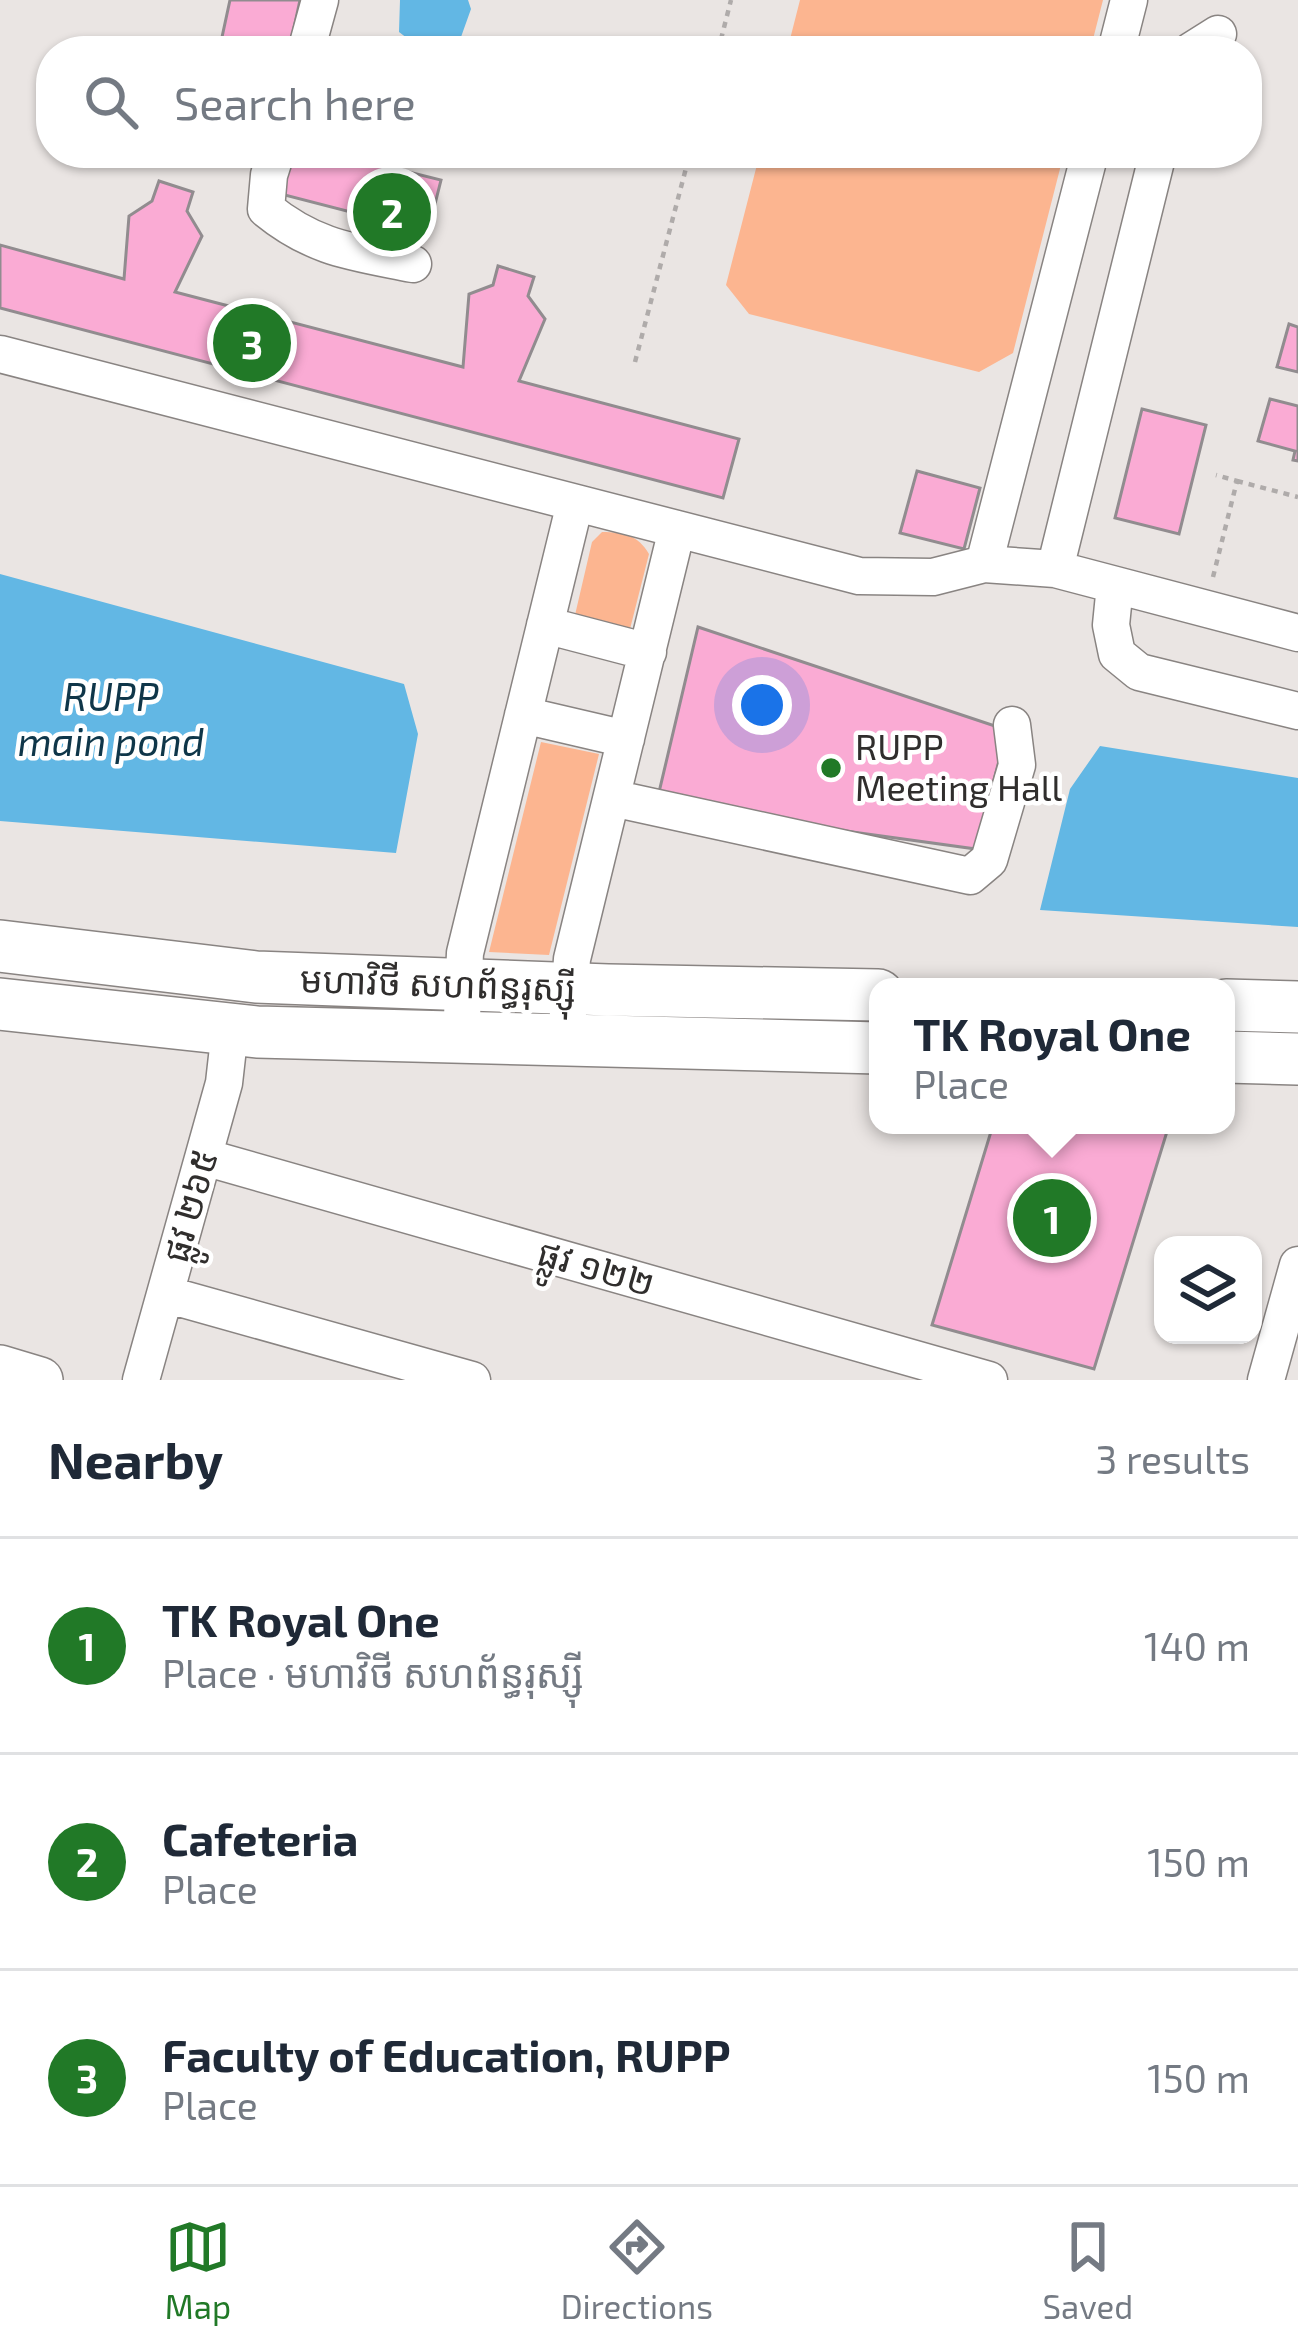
<!DOCTYPE html>
<meta charset="utf-8">
<style>
body{margin:0;font-family:"Exo 2","Noto Sans Khmer",sans-serif;background:#f6f6f7;color:#1f2937}
.controls{position:absolute;right:36px;bottom:36px;display:grid;overflow:hidden;border-radius:24px;box-shadow:0 3px 9px #0004}
.controls button{width:108px;height:108px;display:grid;place-items:center;padding:0;border:0;border-bottom:3px solid #e0e1e3;background:#fff;color:#1f2937;font:60px sans-serif}
.you{position:absolute;left:762px;top:705px;width:42px;height:42px;margin:-30px;border:9px solid #fff;border-radius:50%;background:#1a73e8;box-shadow:0 0 0 18px #1a73e833}
.badge{display:grid;place-items:center;width:78px;height:78px;border-radius:50%;background:#217927;color:#fff;font-size:39px;font-weight:700}
.pin{position:absolute;translate:-50% -50%;border:6px solid #fff;box-shadow:0 3px 12px #0006}
.popup{position:absolute;left:869px;top:978px;width:366px;height:156px;box-sizing:border-box;display:grid;place-content:center;border-radius:24px;background:#fff;filter:drop-shadow(0 3px 9px #0005);font-size:39px;white-space:nowrap;color:#747a83}
.popup b{font-size:45px;color:#1f2937}
.popup::after{content:'';position:absolute;left:50%;top:100%;margin-left:-24px;border:24px solid transparent;border-top-color:#fff}
.list{margin:0;padding:0;list-style:none}
h2{display:flex;justify-content:space-between;align-items:center;height:156px;margin:0;padding:0 48px;font-size:51px}
h2 small{font-size:39px;font-weight:400;color:#747a83}
.list li{display:grid;grid-template-columns:78px 1fr auto;gap:36px;align-items:center;box-sizing:border-box;height:216px;padding:0 48px;border-top:3px solid #e0e1e3}
.list b{display:block;font-size:45px;white-space:nowrap}
.list p{margin:0;font-size:39px;white-space:nowrap;color:#747a83}
.list em{font-size:39px;font-style:normal;color:#747a83}
.icon{flex:none;width:66px;height:66px;fill:none;stroke:currentColor;stroke-width:2;stroke-linecap:round;stroke-linejoin:round}
.map{position:relative;flex:none;width:1298px;height:1380px;overflow:hidden}
.search{position:absolute;background:#fff;box-shadow:0 3px 9px #0004;left:36px;right:36px;top:36px;height:132px;display:flex;align-items:center;gap:30px;box-sizing:border-box;padding:0 42px;border-radius:48px;color:#747a83;font-size:45px}
.sheet{height:804px;background:#fff}
nav{display:flex;justify-content:space-around;align-items:center;box-sizing:border-box;height:168px;border-top:3px solid #e0e1e3;background:#fff;font-size:33px;color:#747a83}
nav a{display:grid;justify-items:center;gap:6px}
nav .on{color:#217927}
.map>svg:first-child{display:block}
.green{fill:#fcb590}
.water{fill:#62b7e4}
.building{fill:#faabd4;stroke:#918c8f;stroke-width:3}
.lines{fill:none;stroke-linecap:round;stroke-linejoin:round}
.minor-casing{stroke:#898482;stroke-width:39}
.major-casing{stroke:#898482;stroke-width:48}
.highway-casing{stroke:#898482;stroke-width:54}
.path{stroke:#afabaa;stroke-width:4.5;stroke-dasharray:6 6;stroke-linecap:butt}
.minor{stroke:#fff;stroke-width:36}
.major{stroke:#fff;stroke-width:45}
.highway{stroke:#fff;stroke-width:51}
.poi-dot{fill:#217927;stroke:#fff;stroke-width:4.5}
.labels{text-anchor:middle;stroke-width:9;stroke-linejoin:round;paint-order:stroke}
.poi-label{font-size:36px;fill:#302e2d;stroke:#fff;text-anchor:start}
.street-label{font-size:36px;fill:#302e2d;stroke:#fff}
.water-label{font-size:39px;font-style:italic;fill:#0f3649;stroke:#fff}
</style>
<div class="map">
<svg width="1298" height="1380" viewBox="0 0 1298 1380">
<rect width="100%" height="100%" fill="#eae5e3"/>
<path class="green" d="M800,0h303l-13,51h-303z
M760,153h304l-51,200 -34,19 -230,-58 -23,-29z
M602,532c22,0 36,3 47,22l-19,75 -55,-14 17,-73z
M541,742l58,12 -50,201 -60,-3z"/>
<path class="water" d="M400,0h68l3,9 -15,42h-32l-25,-19z
M0,574l404,110 14,50 -22,119 -396,-32z
M1100,746l198,32v149l-258,-17 30,-121z"/>
<path class="building" d="M230,0h70l-11,51h-70z
M283,153h50l108,27 -13,52 -155,-40z
M159,181l34,11 -6,19 15,25 -27,56 288,75 6,-73 24,-9 5,-19 36,11 -6,19 17,23 -26,62 220,58 -16,59 -723,-190v-63l124,34 5,-63 23,-15z
M1289,324l9,3v45l-21,-5z
M1270,399l28,7v55l-5,-1 2,-9 -37,-10z
M1142,409l64,16 -27,109 -64,-16z
M917,471l63,17 -16,61 -64,-16z
M698,627l309,103 -31,119 -320,-44z
M993,1125h176l-75,244 -162,-44z"/>
<g class="lines">
<g class="minor-casing">
<path id="minor" d="M306,51l14,-51
M1116,51l13,-51
M1191,51l27,-17
M276,153l-7,22 -3,34c49,40 88,43 147,55
M0,354l859,222 74,1 51,-13 71,5 243,64
M984,564l106,-411
M1055,569l103,-416
M1115,585l-4,40 6,29 22,18 159,39
M545,625l103,27
M523,715l103,24
M612,798l358,78 19,-16 28,-95 -5,-40
M461,1038l4,-85 110,-450
M566,1040l6,-81 105,-430
M204,1157l785,223
M165,1294l307,86
M141,1380l83,-297 6,-53
M1266,1380l32,-115"/>
</g>
<g class="major-casing">
<path id="major" d="M0,1368l40,12"/>
</g>
<g class="highway-casing">
<path id="highway" d="M0,946l256,31 352,13 270,5
M0,1004l257,28 621,16
M1226,1005l72,2
M1226,1057l72,2"/>
</g>
<path class="path" d="M718,51l13,-51
M635,362l55,-209
M1237,481l61,16
M1213,577l24,-96 -21,-6"/>
<use href="#minor" class="minor"/>
<use href="#major" class="major"/>
<use href="#highway" class="highway"/>
</g>
<circle class="poi-dot" cx="831" cy="768" r="12"/>
<g class="labels">
<g class="poi-label">
<text x="855" y="760">RUPP<tspan x="855" dy="41">Meeting Hall</tspan></text>
</g>
<g class="street-label">
<text transform="translate(438 984) rotate(2)" y="13">មហាវិថី សហព័ន្ធរុស្ស៊ី</text>
<text transform="translate(190 1206) rotate(-74)" y="13">ផ្លូវ ២៦៥</text>
<text transform="translate(596 1268) rotate(16)" y="13">ផ្លូវ ១២២</text>
</g>
<g class="water-label">
<text x="111" y="711">RUPP<tspan x="111" dy="45">main pond</tspan></text>
</g>
</g>
</svg>
<div class="controls">
<button><svg class="icon" aria-label="layers" viewBox="0 0 24 24"><path d="M12 4l9 5-9 5-9-5zM3 14l9 5 9-5"/></svg></button>
</div>
<div class="you"></div>
<div class="pin badge" style="left:1052px;top:1218px">1</div>
<div class="popup"><b>TK Royal One</b>Place</div>
<div class="pin badge" style="left:392px;top:212px">2</div>
<div class="pin badge" style="left:252px;top:343px">3</div>
<div class="search"><svg class="icon" aria-label="search" viewBox="0 0 24 24"><circle cx="10" cy="10" r="6"/><path d="M15 15l6 6"/></svg>Search here</div>
</div>
<section class="sheet">
<h2>Nearby<small>3 results</small></h2>
<ul class="list">
<li><span class="badge">1</span><div><b>TK Royal One</b><p>Place · មហាវិថី សហព័ន្ធរុស្ស៊ី</p></div><em>140 m</em></li>
<li><span class="badge">2</span><div><b>Cafeteria</b><p>Place</p></div><em>150 m</em></li>
<li><span class="badge">3</span><div><b>Faculty of Education, RUPP</b><p>Place</p></div><em>150 m</em></li>
</ul>
</section>
<nav>
<a class="on"><svg class="icon" aria-label="map" viewBox="0 0 24 24"><path d="M3 6l6-2 6 2 6-2v14l-6 2-6-2-6 2zM9 4v14M15 6v14"/></svg>Map</a>
<a><svg class="icon" aria-label="directions" viewBox="0 0 24 24"><path d="M12 3l9 9-9 9-9-9zM9 14v-3h6M13 9l2 2-2 2"/></svg>Directions</a>
<a><svg class="icon" aria-label="saved" viewBox="0 0 24 24"><path d="M7 4h10v16l-5-4-5 4z"/></svg>Saved</a>
</nav>
